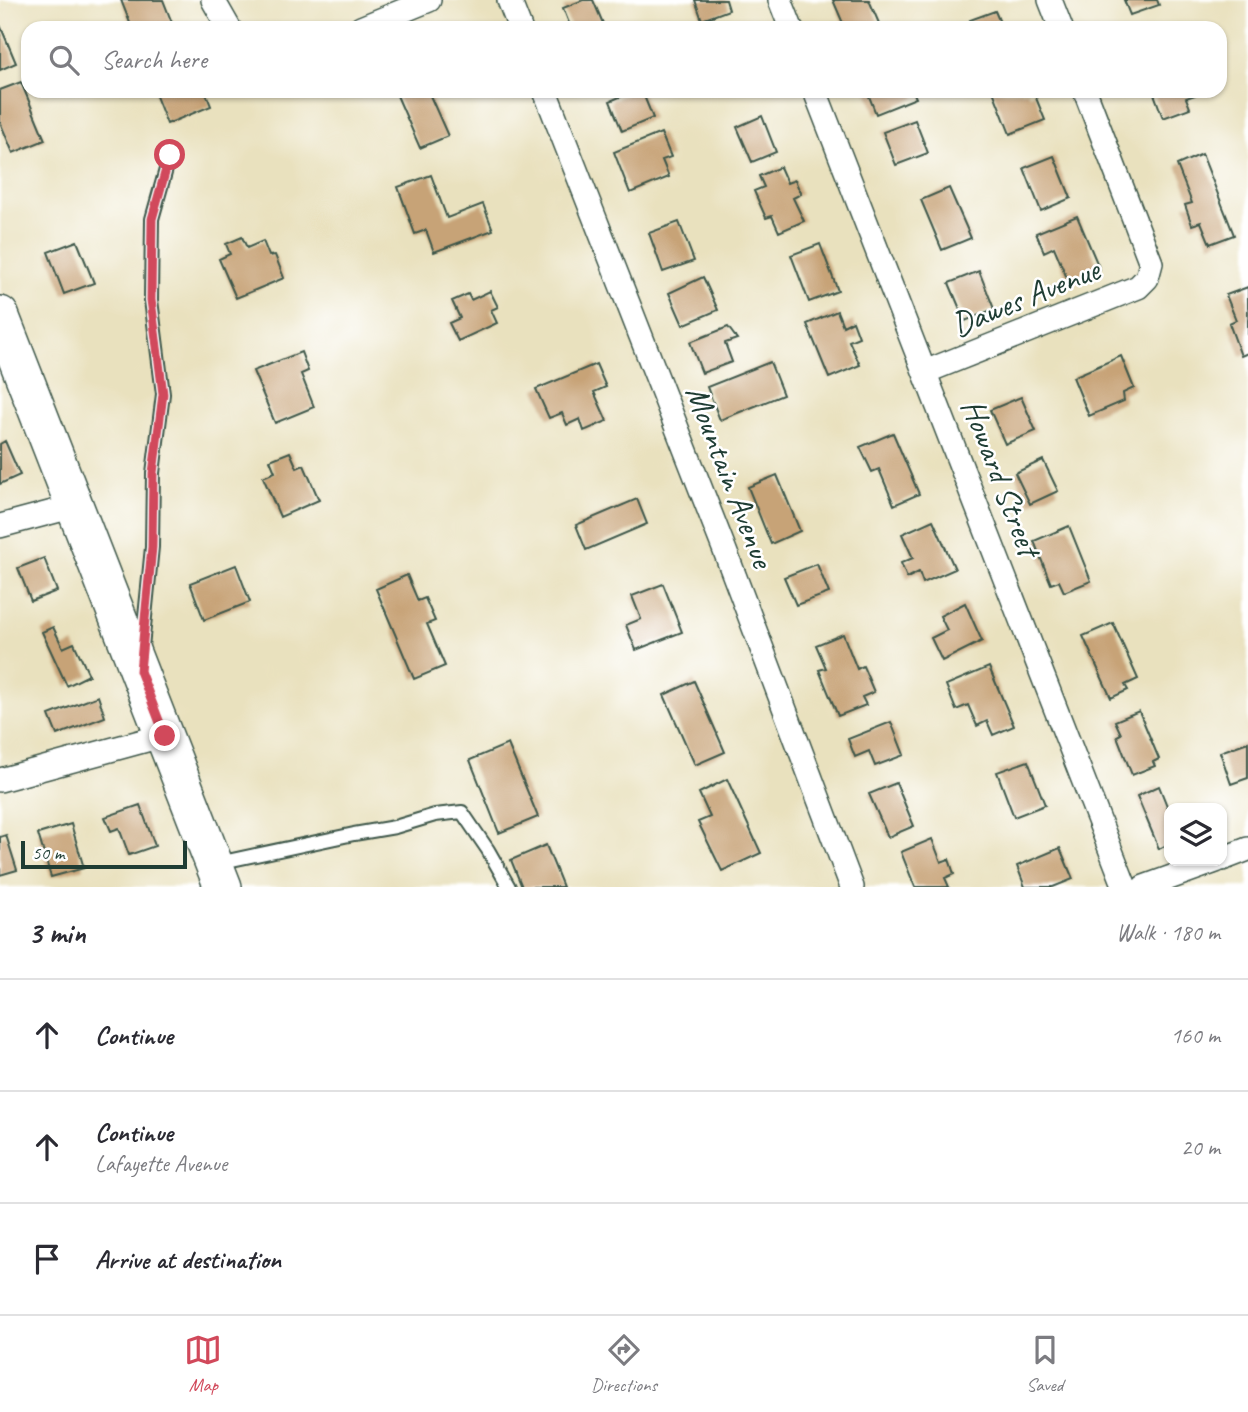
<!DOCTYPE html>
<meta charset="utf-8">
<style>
body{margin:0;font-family:Caveat,sans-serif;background:#f2f2f3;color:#2b2b33}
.controls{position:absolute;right:21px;bottom:21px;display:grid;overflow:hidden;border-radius:14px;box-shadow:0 2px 5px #0004}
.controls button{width:63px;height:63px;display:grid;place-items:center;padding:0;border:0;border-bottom:2px solid #e1e1e2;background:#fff;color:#2b2b33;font:35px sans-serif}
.scale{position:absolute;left:21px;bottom:18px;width:166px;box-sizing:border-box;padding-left:7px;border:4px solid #1f3d34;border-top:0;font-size:19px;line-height:24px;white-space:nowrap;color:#1f3d34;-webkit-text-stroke:5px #fff;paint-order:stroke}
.stop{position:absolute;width:21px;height:21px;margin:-16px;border:5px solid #d1495b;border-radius:50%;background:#fff}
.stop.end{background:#d1495b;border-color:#fff;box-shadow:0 2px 7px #0008}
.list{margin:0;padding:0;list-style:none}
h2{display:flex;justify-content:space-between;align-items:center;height:91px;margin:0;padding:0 28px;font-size:30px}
h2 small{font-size:23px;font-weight:400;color:#7c7c81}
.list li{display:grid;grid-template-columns:46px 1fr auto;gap:21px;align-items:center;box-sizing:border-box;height:112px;padding:0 28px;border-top:2px solid #e1e1e2}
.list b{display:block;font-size:26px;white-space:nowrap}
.list p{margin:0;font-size:23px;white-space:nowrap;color:#7c7c81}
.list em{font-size:23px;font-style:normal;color:#7c7c81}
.icon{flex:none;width:38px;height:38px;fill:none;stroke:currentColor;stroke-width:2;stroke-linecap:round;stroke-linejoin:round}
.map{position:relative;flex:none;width:1248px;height:887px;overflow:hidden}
.search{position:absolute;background:#fff;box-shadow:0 2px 5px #0004;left:21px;right:21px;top:21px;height:77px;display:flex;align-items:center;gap:18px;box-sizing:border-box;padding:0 24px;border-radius:21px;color:#7c7c81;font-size:26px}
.sheet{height:427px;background:#fff}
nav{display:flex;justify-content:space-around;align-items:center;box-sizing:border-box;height:98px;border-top:2px solid #e1e1e2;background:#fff;font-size:19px;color:#7c7c81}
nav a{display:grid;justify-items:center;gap:4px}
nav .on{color:#d1495b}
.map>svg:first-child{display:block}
.building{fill:#c7a377}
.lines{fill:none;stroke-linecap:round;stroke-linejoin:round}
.lane-casing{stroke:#3d5649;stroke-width:16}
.street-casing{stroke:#3d5649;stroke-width:26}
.primary-casing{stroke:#3d5649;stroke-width:40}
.lane{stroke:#fff;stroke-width:12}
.street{stroke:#fff;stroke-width:23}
.primary{stroke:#fff;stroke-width:37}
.route{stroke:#d1495b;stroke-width:9}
.labels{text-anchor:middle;stroke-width:5;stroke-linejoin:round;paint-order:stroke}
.street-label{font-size:33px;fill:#1f3d34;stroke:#fff}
</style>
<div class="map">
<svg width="1248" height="887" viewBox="0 0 1248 887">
<rect width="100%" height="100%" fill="#fff"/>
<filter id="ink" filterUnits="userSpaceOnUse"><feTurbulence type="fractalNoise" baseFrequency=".0143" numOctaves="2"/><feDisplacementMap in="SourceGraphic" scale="14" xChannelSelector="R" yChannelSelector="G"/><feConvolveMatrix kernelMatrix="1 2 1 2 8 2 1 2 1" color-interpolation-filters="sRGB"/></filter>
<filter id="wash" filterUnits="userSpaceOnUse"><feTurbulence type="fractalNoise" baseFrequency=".00686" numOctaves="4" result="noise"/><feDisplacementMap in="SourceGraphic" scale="28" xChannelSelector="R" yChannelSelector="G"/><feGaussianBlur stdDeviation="1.57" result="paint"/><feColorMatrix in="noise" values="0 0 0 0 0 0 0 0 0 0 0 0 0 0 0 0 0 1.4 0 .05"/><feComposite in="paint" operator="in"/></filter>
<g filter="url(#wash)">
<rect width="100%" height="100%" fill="#e9e1be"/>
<g id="blocks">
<path class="building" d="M121,0h42l11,28h-42z
M583,0h10l12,28h-34l-8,-20z
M695,0h31l3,10 -27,10z
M833,0h36l12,28h-36z
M1124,0h33l2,5 -29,10z
M995,11l6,14 4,-1 2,4h-34l-3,-8z
M0,25l16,38 -16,7z
M21,82l24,58 -32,13 -13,-31v-32z
M154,91h51l6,15 -44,18z
M395,91h33l20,45 -28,12z
M634,91h8l11,27 -31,13 -12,-30z
M867,91h46l3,7 -40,16z
M993,91h34l2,4 5,-2 11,27 -35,14z
M1153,91h40l2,4 -9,3 4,10 -27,10z
M762,116l14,36 -24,10 -15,-35z
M915,120l13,33 -32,12 -13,-33z
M661,133l10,24 -9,3 7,17 -39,16 -16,-41z
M1202,154l32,81 -24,9 -9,-22 -9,3 -7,-20 7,-2 -15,-38z
M1054,156l17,42 -30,13 -17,-43z
M780,167l7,16 8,-3 6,14 -8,4 11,23 -25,11 -7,-16 -6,2 -12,-27 10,-4 -5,-11z
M431,175l16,43 36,-14 10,26 -59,22 -8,-22 -11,4 -17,-47z
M949,188l22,50 -29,12 -21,-50z
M1077,216l23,54 -31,13 -15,-36 -10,5 -8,-19z
M679,222l15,39 -31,11 -14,-39z
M242,237l5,11 16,-7 6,15 6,-1 9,23 -48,20 -17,-39 11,-5 -4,-10z
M77,241l17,42 -30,11 -16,-42z
M820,244l18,47 -29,11 -18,-47z
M979,271l15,38 -29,12 -16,-38z
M703,277l15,33 -35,15 -14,-32z
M1248,287v66l-7,3 -12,-33 7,-3 -10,-25z
M490,291l8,16 -7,3 6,13 -39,18 -9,-18 11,-5 -8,-17 16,-7 3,6z
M837,311l6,15 10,-5 6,16 -10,4 11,24 -31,13 -22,-54z
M728,327l9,12 -12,4 7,19 -30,11 -12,-31z
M301,352l7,19 -7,3 13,33 -39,16 -22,-52z
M1121,356l13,32 -11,5 1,8 -35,15 -16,-39z
M770,362l13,33 -63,25 -13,-33z
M596,364l10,23 -12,5 13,29 -23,10 -4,-12 -13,6 -5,-12 -13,5 -13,-29z
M1021,397l15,34 -31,13 -15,-34z
M893,433l26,61 -25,11 -15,-36 -7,3 -12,-25z
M5,441l15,34 -20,9v-40z
M290,452l7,16 7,-3 15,35 -39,17 -17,-40 12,-5 -5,-12z
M1043,460l15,31 -28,13 -15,-31z
M777,475l23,56 -29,13 -23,-57z
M637,499l10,25 -61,26 -10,-25z
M933,520l22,49 -32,14 -4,-11 -12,6 -6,-15 12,-5 -11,-24z
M1069,526l22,55 -27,11 -5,-11 -8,3 -17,-43z
M44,558l13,33 -26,10 -13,-33z
M817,564l12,29 -33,12 -12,-28z
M236,565l14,37 -46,18 -14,-37z
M407,575l11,26 7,-3 10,23 -8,3 18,42 -31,13 -38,-90z
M663,584l19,48 -46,18 -10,-25 15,-6 -9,-23z
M965,603l17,38 -40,20 -11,-23 16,-8 -7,-14z
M1113,623l25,56 -13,6 3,5 -17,8 -28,-62z
M53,627l10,21 11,-5 15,32 -22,11 -25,-54z
M843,634l14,35 6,-3 11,26 -12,5 4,8 -28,11 -19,-46 7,-2 -10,-23z
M989,667l25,59 -21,9 -6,-14 -10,5 -9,-21 -12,5 -10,-25z
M694,681l31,71 -30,13 -31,-70z
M98,696l7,21 -48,18 -8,-20z
M1139,711l20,48 -6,3 2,4 -23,9 -15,-39 4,-2 -6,-13z
M891,722l13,33 -29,11 -6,-15 -14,6 -7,-18z
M1248,742v36l-17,6 -11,-32z
M508,744l30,73 -39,16 -29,-73z
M1028,761l17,44 -31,12 -17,-45z
M727,779l34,74 -39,18 -24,-49 12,-5 -11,-24z
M896,783l18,43 -26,11 -19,-43z
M1159,786l10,25v33l-10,5 -22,-53z
M140,805l15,41 -26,9 -10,-27 -8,3 -6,-14z
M71,824l13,44 -33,9 -13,-43z
M6,835l11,35 -17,5v-38z
M932,839l9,23 8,-3 5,15 -9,4 4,9h-34l-14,-35z
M546,845l17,42h-41l-11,-27z
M1060,848l13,31 -20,8h-28l-8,-21z"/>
</g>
</g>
<g filter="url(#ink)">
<use href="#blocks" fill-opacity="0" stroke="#3d5649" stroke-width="2"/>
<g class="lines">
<g class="lane-casing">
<path id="lane" d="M142,647l10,-100 1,-74 10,-79 -12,-94 1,-81 18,-64
M218,863l136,-29 41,-7 40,-12 27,-3 26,38 21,37"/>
</g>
<g class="street-casing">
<path id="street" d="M213,0l16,28
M509,0l11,28
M780,0l11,28
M1050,0l11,28
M361,28l68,-28
M545,91l180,460 127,336
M815,91l310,796
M925,372l213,-85 9,-9 4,-15 -66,-172
M0,526l75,-20
M0,780l165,-45
M1222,859l26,-10
M1144,887l72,-26"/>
</g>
<g class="primary-casing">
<path id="primary" d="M0,315l223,572"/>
</g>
<use href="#lane" class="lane"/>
<use href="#street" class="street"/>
<use href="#primary" class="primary"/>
</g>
</g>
<g class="lines" filter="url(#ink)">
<path class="route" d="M165,736l-25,-65 12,-124 1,-74 10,-79 -12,-94 1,-81 18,-64"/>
</g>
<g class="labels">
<g class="street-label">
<text transform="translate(1025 296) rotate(-22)" y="12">Dawes Avenue</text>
<text transform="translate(731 476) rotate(69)" y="12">Mountain Avenue</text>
<text transform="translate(1002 477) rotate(69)" y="12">Howard Street</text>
</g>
</g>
</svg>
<div class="controls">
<button><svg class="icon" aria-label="layers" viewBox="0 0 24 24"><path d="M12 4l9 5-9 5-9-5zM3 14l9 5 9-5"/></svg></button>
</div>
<div class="scale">50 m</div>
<div class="stop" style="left:170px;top:155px"></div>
<div class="stop end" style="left:165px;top:736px"></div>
<div class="search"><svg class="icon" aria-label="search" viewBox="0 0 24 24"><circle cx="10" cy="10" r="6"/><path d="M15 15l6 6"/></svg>Search here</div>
</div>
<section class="sheet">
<h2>3 min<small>Walk · 180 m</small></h2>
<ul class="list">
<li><svg class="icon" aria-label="ahead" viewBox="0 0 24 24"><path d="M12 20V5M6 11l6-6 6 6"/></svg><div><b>Continue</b></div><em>160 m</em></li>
<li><svg class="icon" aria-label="ahead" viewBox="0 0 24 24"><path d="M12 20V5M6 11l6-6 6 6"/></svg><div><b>Continue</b><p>Lafayette Avenue</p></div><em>20 m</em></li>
<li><svg class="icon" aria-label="arrive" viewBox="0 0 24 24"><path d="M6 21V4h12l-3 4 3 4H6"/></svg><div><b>Arrive at destination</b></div></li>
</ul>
</section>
<nav>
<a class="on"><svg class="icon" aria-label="map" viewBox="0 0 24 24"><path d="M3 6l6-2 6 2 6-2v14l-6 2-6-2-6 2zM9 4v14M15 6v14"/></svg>Map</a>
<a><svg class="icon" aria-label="directions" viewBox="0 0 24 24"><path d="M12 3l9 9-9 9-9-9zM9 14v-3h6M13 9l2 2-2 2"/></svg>Directions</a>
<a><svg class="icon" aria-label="saved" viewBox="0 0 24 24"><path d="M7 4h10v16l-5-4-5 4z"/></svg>Saved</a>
</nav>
